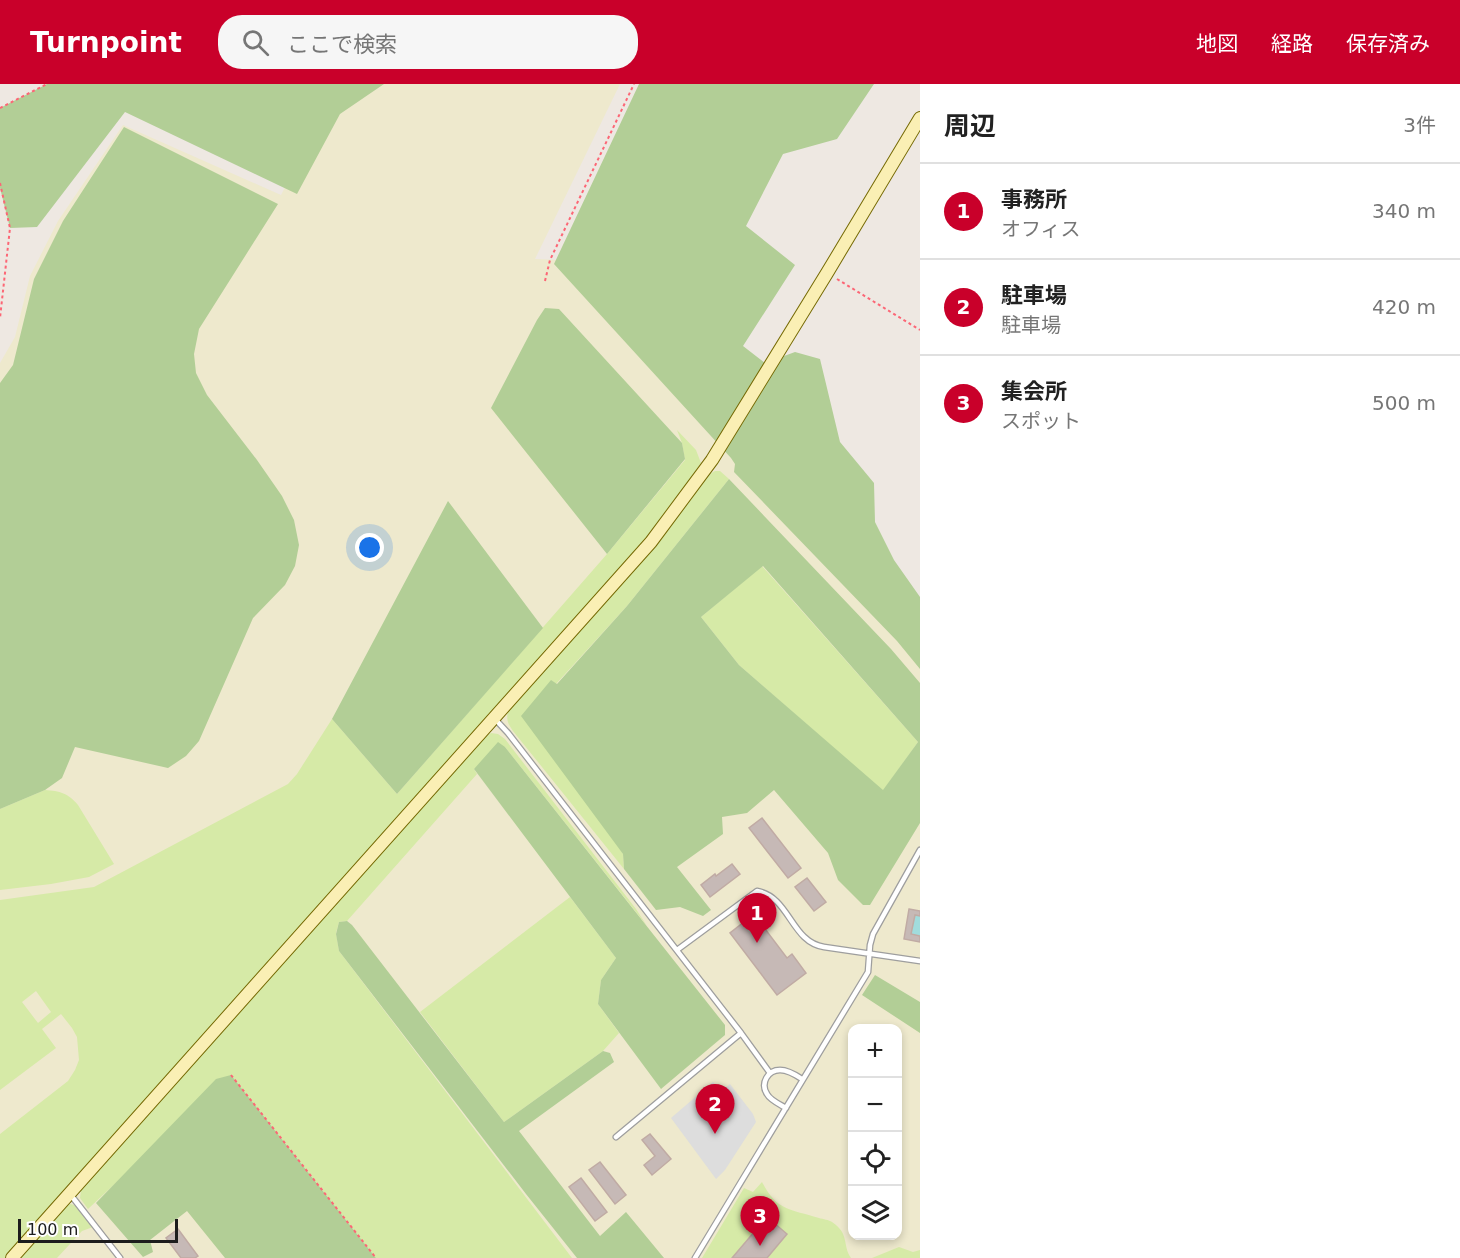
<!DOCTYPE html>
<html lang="ja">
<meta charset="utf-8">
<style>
body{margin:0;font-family:"DejaVu Sans","Noto Sans JP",sans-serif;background:#f6f6f6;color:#222}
.controls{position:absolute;right:18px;bottom:18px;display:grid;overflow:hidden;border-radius:12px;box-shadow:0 3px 9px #0003}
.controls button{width:54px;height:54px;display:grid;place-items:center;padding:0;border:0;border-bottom:2px solid #e0e0e0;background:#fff;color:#222;font:30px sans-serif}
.scale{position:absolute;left:18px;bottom:15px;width:160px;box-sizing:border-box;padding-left:6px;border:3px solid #1d1d1d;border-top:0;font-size:16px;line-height:21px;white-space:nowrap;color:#1d1d1d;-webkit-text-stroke:4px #fff;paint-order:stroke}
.you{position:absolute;left:370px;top:464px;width:21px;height:21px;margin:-15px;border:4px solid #fff;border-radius:50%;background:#1a73e8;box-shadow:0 0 0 9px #1a73e833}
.badge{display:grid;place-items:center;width:39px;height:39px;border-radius:50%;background:#c9002a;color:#fff;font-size:20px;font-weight:700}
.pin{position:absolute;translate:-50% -50px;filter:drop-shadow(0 2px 3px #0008)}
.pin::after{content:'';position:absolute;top:32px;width:21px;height:18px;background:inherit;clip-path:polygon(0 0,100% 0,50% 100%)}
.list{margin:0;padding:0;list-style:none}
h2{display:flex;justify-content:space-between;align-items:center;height:78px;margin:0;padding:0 24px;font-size:26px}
h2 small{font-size:20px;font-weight:400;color:#767676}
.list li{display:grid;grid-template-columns:39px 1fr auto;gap:18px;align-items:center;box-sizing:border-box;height:96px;padding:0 24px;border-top:2px solid #e0e0e0}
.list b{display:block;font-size:22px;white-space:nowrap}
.list p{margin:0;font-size:20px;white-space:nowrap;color:#767676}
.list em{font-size:20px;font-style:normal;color:#767676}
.icon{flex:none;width:33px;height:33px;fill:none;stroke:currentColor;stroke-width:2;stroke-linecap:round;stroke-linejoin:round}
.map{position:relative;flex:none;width:920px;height:1174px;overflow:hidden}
header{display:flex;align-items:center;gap:36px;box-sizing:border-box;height:84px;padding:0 30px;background:#c9002a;color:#fff}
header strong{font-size:28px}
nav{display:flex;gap:33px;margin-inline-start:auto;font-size:21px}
.search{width:420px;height:54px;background:#f6f6f6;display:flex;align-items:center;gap:15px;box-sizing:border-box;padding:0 21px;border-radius:24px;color:#767676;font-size:22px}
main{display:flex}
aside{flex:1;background:#fff}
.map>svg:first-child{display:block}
.farmland{fill:#eee9cd;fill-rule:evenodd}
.grass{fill:#d6eaa7;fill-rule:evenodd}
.forest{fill:#b2ce96;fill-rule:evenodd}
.parking{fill:#ddd}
.water{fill:#a1dcdd}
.building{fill:#c6b9b6;stroke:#c0aba4;stroke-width:1.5}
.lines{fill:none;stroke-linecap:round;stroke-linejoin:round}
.lane-casing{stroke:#9e9e9e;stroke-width:7}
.secondary-casing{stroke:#756903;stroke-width:14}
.path{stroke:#fc6675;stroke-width:2;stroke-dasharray:3 3;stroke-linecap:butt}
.lane{stroke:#fff;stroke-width:4.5}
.secondary{stroke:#faefb4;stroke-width:12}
</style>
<header>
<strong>Turnpoint</strong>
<div class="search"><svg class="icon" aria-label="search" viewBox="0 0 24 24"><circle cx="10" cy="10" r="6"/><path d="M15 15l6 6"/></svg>ここで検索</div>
<nav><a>地図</a><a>経路</a><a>保存済み</a></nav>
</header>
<main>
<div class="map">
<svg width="920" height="1174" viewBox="0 0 920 1174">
<rect width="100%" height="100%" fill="#eee8e2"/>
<path class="farmland" d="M339,0h281l-85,175 26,1 359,379v619h-920v-895l15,-26 15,-61 28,-55 65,-96 158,70zM852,944h46v208h-46z"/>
<path class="grass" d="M677,346l19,20 5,13 -51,73 -607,681 -37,41h-6v-124l68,-53 7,-11 4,-10 -2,-23 -5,-9 -11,-14 -19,15 14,19 -56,42v-190l94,-13 194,-103 9,-10 35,-55 65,75 210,-240 78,-94 -3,-17zM36,907l15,21 -13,11 -16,-21z
M715,387h5l9,8 -102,127 -71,78 -4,-3 71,173 1,15 -111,-138c-5,-7 -7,-11 -5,-21l155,-174 45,-61z
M762,482l156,176 -35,49 -144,-126 -38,-48z
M491,649l7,1 7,5 131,170 11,17 -142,-179 -31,22 3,5 -130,147 -8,1 -3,11 3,18 233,307h-196l-145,-183 -143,134 -8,-11 1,-8 402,-451z
M45,706c15,1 23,3 33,15l36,59 -25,13 -38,7 -51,6v-81z
M570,813l46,61 -15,22 -3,24 21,29 -16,18 -99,71 -84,-110z
M762,1098c15,29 28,27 57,36 4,1 10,2 13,4 18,12 10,23 19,36h-149l42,-70 9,4z
M71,1120l5,2 17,21 -11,4 -25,27h-38l47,-53z
M899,1163l14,5 7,-2v8h-48z"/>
<path class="forest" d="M47,0h337l-44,30 -43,80 -172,-82 -88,115 -27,1 -10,-40v-80z
M639,0h235l-37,55 -54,15 -37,72 49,39 -52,81 22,17 30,-11 25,7 20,83 34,41 1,39 19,38 26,37v72l-23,-28 -163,-169 1,-8 -4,-6 -177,-194z
M124,43l154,77 -79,125 -5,25 2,19 11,22 50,65 25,36 12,24 5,25 -4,21 -10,19 -32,33 -54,123 -13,15 -18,12 -93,-21 -13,31 -17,12 -45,19v-426l13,-18 21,-86 29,-58z
M545,224l14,1 123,134 3,16 -78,95 -116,-146 46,-88z
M729,395l162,170 29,34v140l-50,82h-7l-25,-25 -10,-27 -54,-63 -27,23 -25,4 1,17 -46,33 34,43 -8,6 -23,-9 -24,3 -32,-41 -1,-15 -102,-138 30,-36 6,4 70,-78zM763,482l155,176 -35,48 -144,-125 -38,-48z
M448,417l95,127 -146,166 -65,-75z
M498,658l7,5 220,278v10l-64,54 -63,-85 3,-24 15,-22 -142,-189z
M347,837l5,4 152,197 99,-71 7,2 4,9 -95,69 81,105 26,-24 38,46h-87l-51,-64 -187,-243 -3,-17 3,-12z
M875,891l45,27v31l-58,-38z
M231,991l145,183h-151l-38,-47 -37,29 3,12 -10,5 -47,-54 120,-124z"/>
<path class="parking" d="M713,998l8,10 9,-8 23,30 3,8 -31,48 -9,9 -45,-61z"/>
<path class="water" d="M915,831l5,1v20l-9,-2z"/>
<path class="building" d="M762,734l39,50 -13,10 -39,-50z
M732,780l8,10 -30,23 -9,-12 14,-11 1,2z
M807,794l19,24 -12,9 -19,-24z
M909,825l11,2v5l-5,-1 -4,19 9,2v6l-16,-3z
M758,827l8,11 -4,3 25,33 5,-4 14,19 -29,22 -47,-62z
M650,1050l21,25 -19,16 -8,-10 11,-9 -13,-16z
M600,1078l26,33 -11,9 -26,-34z
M581,1094l26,34 -12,9 -26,-34z
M767,1133l20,17 -20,24h-35z
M178,1145l20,27 -3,2h-14l-15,-20z"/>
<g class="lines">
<g class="lane-casing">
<path id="lane" d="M495,635l13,14 233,300 29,40
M677,866l80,-59c33,6 34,51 67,56l96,14
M786,1024c-7,-4 -16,-8 -19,-14 -7,-11 1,-24 13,-24 8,0 16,5 22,9
M616,1053l125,-104
M70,1110l50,64
M695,1174l173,-286 2,-27 3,-11 47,-84"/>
</g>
<g class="secondary-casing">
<path id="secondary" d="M12,1174l639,-716 61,-82 115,-187 93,-155"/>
</g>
<path class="path" d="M0,24l47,-24
M0,99l10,45 -10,90
M837,195l83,51
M545,197l5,-21 84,-176
M231,991l145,183"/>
<use href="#lane" class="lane"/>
<use href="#secondary" class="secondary"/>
</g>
</svg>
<div class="controls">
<button>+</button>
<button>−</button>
<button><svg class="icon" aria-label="locate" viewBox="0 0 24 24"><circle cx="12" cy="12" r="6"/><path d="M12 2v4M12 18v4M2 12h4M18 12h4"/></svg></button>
<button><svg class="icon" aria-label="layers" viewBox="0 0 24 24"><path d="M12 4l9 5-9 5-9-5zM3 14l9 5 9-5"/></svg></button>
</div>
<div class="scale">100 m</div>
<div class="you"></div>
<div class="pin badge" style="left:757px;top:859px">1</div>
<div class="pin badge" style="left:715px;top:1050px">2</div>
<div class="pin badge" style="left:760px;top:1162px">3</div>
</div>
<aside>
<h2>周辺<small>3件</small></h2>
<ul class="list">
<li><span class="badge">1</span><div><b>事務所</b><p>オフィス</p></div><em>340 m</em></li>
<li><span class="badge">2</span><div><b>駐車場</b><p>駐車場</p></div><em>420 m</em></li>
<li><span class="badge">3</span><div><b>集会所</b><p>スポット</p></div><em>500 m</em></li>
</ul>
</aside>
</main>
